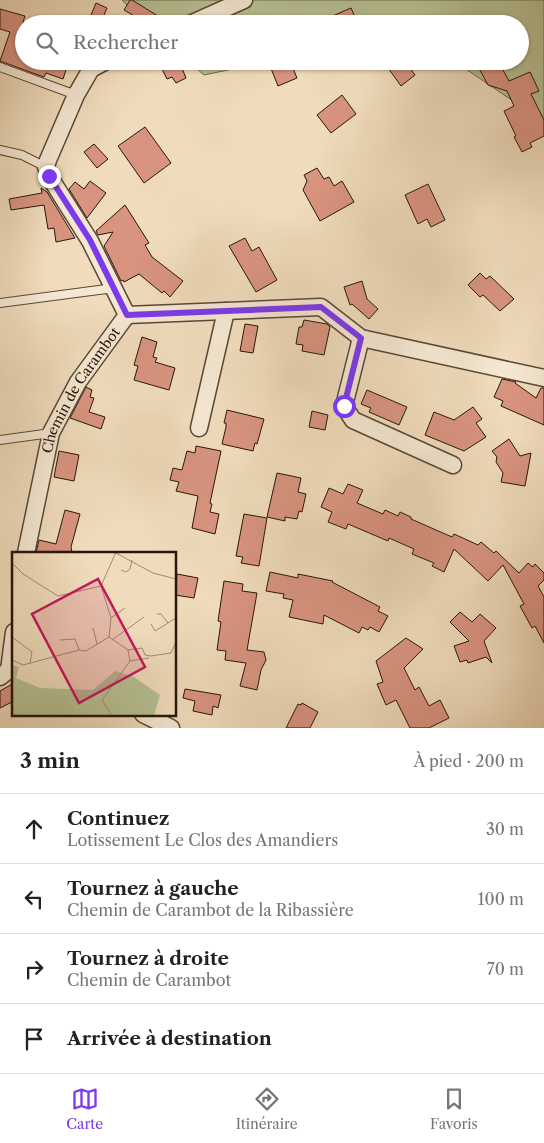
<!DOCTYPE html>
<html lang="fr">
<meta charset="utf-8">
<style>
body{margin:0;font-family:"Libre Caslon Text",serif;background:#f6f6f6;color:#222}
.stop{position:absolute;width:15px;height:15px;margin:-11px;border:4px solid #7c3aed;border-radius:50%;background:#fff}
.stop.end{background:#7c3aed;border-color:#fff;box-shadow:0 1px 5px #0008}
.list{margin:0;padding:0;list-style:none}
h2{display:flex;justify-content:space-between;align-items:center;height:65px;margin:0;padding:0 20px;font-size:21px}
h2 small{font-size:16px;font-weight:400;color:#767676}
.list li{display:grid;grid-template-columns:32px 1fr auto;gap:15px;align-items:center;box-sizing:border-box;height:70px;padding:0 20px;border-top:1px solid #e0e0e0}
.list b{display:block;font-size:19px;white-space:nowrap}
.list p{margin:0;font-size:16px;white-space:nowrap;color:#767676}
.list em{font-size:16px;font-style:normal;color:#767676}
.icon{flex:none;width:28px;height:28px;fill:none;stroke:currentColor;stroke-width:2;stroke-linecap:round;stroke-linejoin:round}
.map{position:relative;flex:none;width:544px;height:728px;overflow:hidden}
.search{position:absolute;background:#fff;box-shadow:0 1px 4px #0004;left:15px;right:15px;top:15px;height:55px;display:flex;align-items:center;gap:12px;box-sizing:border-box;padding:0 18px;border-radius:28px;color:#767676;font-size:19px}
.sheet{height:345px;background:#fff}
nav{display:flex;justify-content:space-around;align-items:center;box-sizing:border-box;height:70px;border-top:1px solid #e0e0e0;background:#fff;font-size:14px;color:#767676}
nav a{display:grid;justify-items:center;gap:2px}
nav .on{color:#7c3aed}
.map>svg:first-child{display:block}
.green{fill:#b7c193;stroke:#6f6c4f}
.building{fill:#d99480;stroke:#27170b}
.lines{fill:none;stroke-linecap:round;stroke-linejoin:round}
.lane-casing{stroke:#594837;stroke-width:10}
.street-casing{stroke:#594837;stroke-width:19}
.lane{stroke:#f5e8d3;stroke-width:8}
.street{stroke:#f5e8d3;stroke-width:16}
.route{stroke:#7c3aed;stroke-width:6}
.labels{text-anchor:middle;stroke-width:4;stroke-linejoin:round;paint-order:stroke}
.street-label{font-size:14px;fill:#27170b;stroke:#f5e8d3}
.inset-road{fill:none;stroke:#a08d75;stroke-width:1}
.view{fill:#c2185b;fill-opacity:0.15;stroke:#c2185b;stroke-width:2.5}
.inset-edge{fill:none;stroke:#27170b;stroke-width:2.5}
</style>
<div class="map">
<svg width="544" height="728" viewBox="0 0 544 728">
<rect width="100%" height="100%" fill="#f0dcbc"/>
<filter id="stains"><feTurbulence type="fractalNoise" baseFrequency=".004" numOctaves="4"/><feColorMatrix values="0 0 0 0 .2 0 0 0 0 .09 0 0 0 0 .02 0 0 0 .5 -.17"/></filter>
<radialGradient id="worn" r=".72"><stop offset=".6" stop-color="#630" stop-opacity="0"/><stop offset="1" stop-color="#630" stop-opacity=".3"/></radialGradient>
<path class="green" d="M122,0h422v122l-90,-61h66v-37h-373z
M188,61h83l-67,14z"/>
<path class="building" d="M130,0h2l39,24h-23l-24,-14z
M96,3l11,5 -5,12 -11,-5z
M351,8l7,16h-44z
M0,9l25,7 -2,6 2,1 -1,1 -3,15 3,1v21h45l-6,18 -17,-6 -2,4 -44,-16 10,-29 -10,-3z
M158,61h21l7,17 -10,5 -4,-6 -5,2z
M268,61h22l7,17 -19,8z
M383,61h22l10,14 -14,11z
M475,61h23l11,20 21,-9 9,19 -8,3 13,26v16l-14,7 2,4 -10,5 -8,-15 2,-1 -12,-25 10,-5 -7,-15 -19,-6z
M342,95l14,19 -25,19 -14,-18z
M145,127l26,36 -27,20 -26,-37z
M94,144l14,15 -11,9 -13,-16z
M317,168l7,11 5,-2 5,9 8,-5 12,21 -34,19 -17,-31 4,-9 -3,-6z
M90,181l16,12 -19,25 -18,-29 6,-7 9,7z
M428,184l17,36 -14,7 -4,-8 -9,5 -13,-29z
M41,188l6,4 28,46 -19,4 -2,-14 -6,1 -4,-24 -33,5 -2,-11 33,-6z
M125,205l24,38 -4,2 7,12 31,24 -13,16 -6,-6 -2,2 -23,-19 -15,8 -1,-2 -2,1 -17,-35 9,-14 -15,3 -2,-4z
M245,238l7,13 7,-4 18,33 -21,12 -27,-46z
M480,273l6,6 4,-3 24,23 -14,12 -17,-16 -3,2 -12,-12z
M362,281l5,18 11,10 -9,10 -17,-15 -2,1 -6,-18z
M304,320l23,4 3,3 -6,28 -22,-4 1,-6 -7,-1 3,-17h3z
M245,324l13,2 -5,27 -13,-2z
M142,337l15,5 -4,15 4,1 -2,4 20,6 -6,22 -35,-10 4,-14 -4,-1z
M502,379l14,3 -1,1 21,15 5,-10h3v37l-43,-19 2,-5 -9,-4z
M86,387l6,3 -2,7 4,1 -5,14 16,5 -4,12 -31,-11z
M367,390l40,17 -8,18 -30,-13 2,-4 -10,-4z
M473,407l9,12 -6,4 10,14 -22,14 -39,-16 9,-23 20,8z
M227,410l37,9 -7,25 -2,-1 -2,8 -31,-7 4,-17v-4h-2z
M312,411l16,4 -3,15 -16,-3z
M509,439l11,17 11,-3 -6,33 -24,-4 2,-9 -7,-11 1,-5 -5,-6z
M196,446l25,5 -11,52 2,1 -2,8 9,2 -4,20 -23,-6 6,-32 -22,-5 3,-9 -9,-2 3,-12 9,2 5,-19 8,2z
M59,451l20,4 -5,26 -20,-4z
M277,473l24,5 -3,14 8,2 -4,18 -3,-1 -2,8 -12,-2v4l-18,-4z
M348,484l15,6 -6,13 26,11 2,-4 13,6 2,-4 11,5v2l41,18 2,-3 24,11 3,-3 13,11 2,-2 23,22 9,-10 5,4 2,-3 9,9v7l-6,6 6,11v46l-9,-17 -3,2 -12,-22 4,-2 -21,-39 -15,16 -34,-32 -10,23 -12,-6 2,-3 -22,-9 2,-5 -25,-11 -1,3 -40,-17 -2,5 -18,-7 4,-10 -11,-5 8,-19 14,6z
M65,510l15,4 -9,33 1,6h-36l3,-13 17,4z
M244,514l23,4 -8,48 -18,-3 2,-6 -7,-1z
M270,572l28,6v-4l35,7 -1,1 48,25 -2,4 10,5 -9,16 -9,-5 -2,3 -6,-3 -3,6 -35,-18 -1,9 -34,-7 4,-17 -10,-2 1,-4 -18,-3z
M177,574l21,4 -4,20 -19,-3z
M224,581l19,3 -1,7 15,2 -10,57 17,2 2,8 -5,10 -4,20 -17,-4 6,-23 -21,-3 1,-9 -9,-1 4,-28 -3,-1z
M460,612l12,10 8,-8 16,14 -12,13 8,22 -6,-6 -18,6 -1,-3 -7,2 -6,-16 15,-5 -19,-19z
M406,638l17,11 -19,19 11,22 4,-3 10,19 11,-6 9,18 -20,10h-19l-14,-28 -10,5 -9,-21 6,-2 -7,-21z
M14,683v18l-14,7v-17z
M185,689l36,6 -3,13 -5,-2 -1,9 -19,-4 2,-10 -12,-3z
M302,703l16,9 -8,16h-24l12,-24 3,1z"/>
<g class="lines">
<g class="lane-casing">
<path id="lane" d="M0,67l76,28
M0,150l22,5 24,12
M0,303l114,-15
M0,440l51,-7"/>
</g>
<g class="street-casing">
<g id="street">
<path d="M190,24l54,-24"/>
<path d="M127,315l194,-8 40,31 183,40"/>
<path d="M361,338l-17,68 9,14 100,45"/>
<path d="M199,428l27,-117"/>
<path id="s1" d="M26,553l25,-120 27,-51 49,-67 -37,-74 -41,-65 -3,-9 2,-7 28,-65 15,-26 15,-8"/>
<path d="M0,677l9,-7 5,-38"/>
<path d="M143,714l28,14"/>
</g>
</g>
<use href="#lane" class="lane"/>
<use href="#street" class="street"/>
</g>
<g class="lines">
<path class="route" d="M49,176l41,64 37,75 194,-8 40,31 -17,68"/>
</g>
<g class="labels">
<g class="street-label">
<text dy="5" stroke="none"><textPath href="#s1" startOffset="174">Chemin de Carambot</textPath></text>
</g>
</g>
<g transform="translate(12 552)">
<rect width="164" height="164" fill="#f0dcbc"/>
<path d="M0,113l7,2 -3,11 24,10 53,2 22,-19 19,6 26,18 -6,21h-142z" fill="#b7c193"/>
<path class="inset-road" d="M102,0l39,21 23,6M0,11l11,11 35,22 43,-10M109,18l5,2 4,-3 2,-9M145,62h4l7,9M99,66l14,-10M139,72l4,7 21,-13M81,76l4,16M0,85l20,15 -2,11M48,88l15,-1 4,11M100,88l32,-23M116,98l14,-2 3,7 6,1 20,-3 5,-11M0,108l11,5 56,-15 7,1 23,-14M118,109l19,-3M100,164l-10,-16 28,-39 -2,-11 -19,-13 2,-19 -10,-32 15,-34"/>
<path class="view" d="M86,27l47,88 -66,36 -47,-89z"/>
<rect width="164" height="164" class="inset-edge"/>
</g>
<rect width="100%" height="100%" filter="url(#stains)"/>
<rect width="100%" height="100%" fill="url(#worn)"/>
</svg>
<div class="stop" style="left:344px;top:406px"></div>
<div class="stop end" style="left:49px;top:176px"></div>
<div class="search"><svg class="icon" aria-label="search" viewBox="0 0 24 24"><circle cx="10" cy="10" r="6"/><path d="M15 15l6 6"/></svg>Rechercher</div>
</div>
<section class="sheet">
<h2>3 min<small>À pied · 200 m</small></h2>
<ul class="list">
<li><svg class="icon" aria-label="ahead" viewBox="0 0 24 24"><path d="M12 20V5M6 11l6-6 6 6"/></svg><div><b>Continuez</b><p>Lotissement Le Clos des Amandiers</p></div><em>30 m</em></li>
<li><svg class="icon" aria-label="left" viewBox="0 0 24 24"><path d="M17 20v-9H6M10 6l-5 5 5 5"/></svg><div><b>Tournez à gauche</b><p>Chemin de Carambot de la Ribassière</p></div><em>100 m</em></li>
<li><svg class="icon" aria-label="right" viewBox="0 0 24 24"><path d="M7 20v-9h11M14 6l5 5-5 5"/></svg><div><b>Tournez à droite</b><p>Chemin de Carambot</p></div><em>70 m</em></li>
<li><svg class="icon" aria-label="arrive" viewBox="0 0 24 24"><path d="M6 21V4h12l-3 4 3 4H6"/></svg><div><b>Arrivée à destination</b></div></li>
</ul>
</section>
<nav>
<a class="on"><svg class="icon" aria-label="map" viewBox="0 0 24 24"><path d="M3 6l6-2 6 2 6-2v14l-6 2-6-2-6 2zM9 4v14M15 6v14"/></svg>Carte</a>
<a><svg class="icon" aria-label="directions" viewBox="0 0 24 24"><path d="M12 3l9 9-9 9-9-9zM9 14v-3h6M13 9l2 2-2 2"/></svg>Itinéraire</a>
<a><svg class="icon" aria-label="saved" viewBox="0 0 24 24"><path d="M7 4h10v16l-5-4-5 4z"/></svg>Favoris</a>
</nav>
